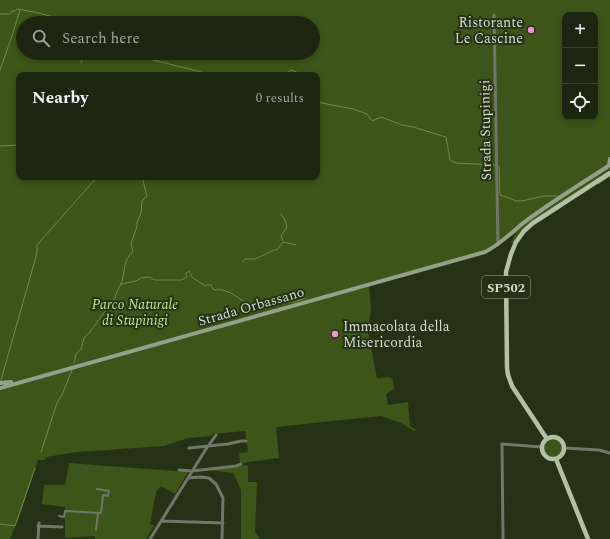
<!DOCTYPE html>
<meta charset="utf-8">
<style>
body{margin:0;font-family:Spectral,serif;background:#252e19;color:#f1f3f6}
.controls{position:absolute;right:12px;top:12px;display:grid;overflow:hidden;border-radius:8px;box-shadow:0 2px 6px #0003}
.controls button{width:36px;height:36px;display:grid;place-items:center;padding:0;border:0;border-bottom:1px solid #3a4330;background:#1c2610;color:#f1f3f6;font:20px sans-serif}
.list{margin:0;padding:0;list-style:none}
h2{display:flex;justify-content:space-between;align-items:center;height:52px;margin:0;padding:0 16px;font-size:17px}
h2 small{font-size:13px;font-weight:400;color:#a0a59f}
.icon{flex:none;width:22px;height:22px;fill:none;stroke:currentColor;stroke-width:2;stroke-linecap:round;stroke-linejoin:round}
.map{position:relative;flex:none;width:610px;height:539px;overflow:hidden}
.search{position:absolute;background:#1c2610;box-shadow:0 2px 6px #0003;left:16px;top:16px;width:304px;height:44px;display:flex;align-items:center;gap:10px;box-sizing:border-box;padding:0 14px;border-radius:22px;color:#a0a59f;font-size:15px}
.panel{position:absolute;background:#1c2610;box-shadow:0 2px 6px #0003;left:16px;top:72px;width:304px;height:108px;border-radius:8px}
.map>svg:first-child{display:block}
.green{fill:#3d5519;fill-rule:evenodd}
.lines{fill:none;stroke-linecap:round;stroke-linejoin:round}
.stream{stroke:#6c8b45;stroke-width:1}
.pedestrian{stroke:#707769;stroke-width:2}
.minor{stroke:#707769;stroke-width:3}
.secondary{stroke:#95a08a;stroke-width:4}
.primary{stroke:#b2c0a4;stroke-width:4.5}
.poi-dot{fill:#f291d6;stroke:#253216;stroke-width:1.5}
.labels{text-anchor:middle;stroke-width:4;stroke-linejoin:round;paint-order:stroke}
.shield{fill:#253216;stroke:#a0a995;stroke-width:1}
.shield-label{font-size:13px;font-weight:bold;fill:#d4dccb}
.poi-label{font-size:14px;fill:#d4dccb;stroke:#253216;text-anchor:end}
.street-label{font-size:14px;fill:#d4dccb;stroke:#253216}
.park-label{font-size:14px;font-style:italic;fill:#bde887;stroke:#253216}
</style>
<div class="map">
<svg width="610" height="539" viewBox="0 0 610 539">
<rect width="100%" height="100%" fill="#253216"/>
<path class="green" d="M0,0h610v170l-83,55 -8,9 -7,10 -1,-1 3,-7 5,-5 -28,18 -122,35 2,25 -3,23 9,46 13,-1 3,3 1,9 -8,5 2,11 20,-3 2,24 7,4 -3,1 -13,-8 -20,-7 -105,11 3,31 -39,5 -1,-10 9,-1 -3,-21 -32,3 -2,2 -23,2 -24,8 -87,6 -31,5 -1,3h-7l-16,49 -12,30h-10zM565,15h30v102h-30zM23,23h290v30h-290zM19,75h298v102h-298z
M544 448a9 9 0 1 1 18 0a9 9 0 1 1-18 0Z
M69,463l119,9 -13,22 -14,-8 -5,6 -6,32 4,2 -8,13h-51v-3l-30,2v-31l-23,-3 2,-19h21z
M248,465v17h9l-2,50 5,7h-19v-49l-8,-17 -25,-3z"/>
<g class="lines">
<path class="stream" d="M0,14h10l2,-3h3l2,-2 22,4 36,10
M125,53l88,22
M81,63l4,-10
M0,70l12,-34 8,-26
M284,75l7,-5 8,3 2,2
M317,102l36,7 14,5 5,7 9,-4 21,8 11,2 33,10 4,23 6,3 39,2
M0,146l19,-1
M499,166l1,29 9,3 7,3h6l22,-5h14
M598,184l12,-8
M281,214l4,6 2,7 -6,9 2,5
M242,262l3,-3h10l19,-9h3l6,-8 13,3
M121,284l15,-3 5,-3 8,-1 6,3h27l5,-3 -1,-4 3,-2 3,6 13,9 2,-1h4l2,4 2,1c9,-2 18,4 25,9 4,3 10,4 16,5l2,-2 5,1 10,-2 4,2 17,-1 12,-4
M74,363l2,-9 5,-5 3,-11 5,-5 23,-31 3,-4c1,-6 5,-11 7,-17 4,-14 0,-18 11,-30l-2,-7 6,-18v-4l4,-9 1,-12 5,-5 -5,-19
M0,381l1,-1 36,-127v-8l60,-68
M41,452l16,-49 5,-8 10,-25
M0,524l15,2 20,-58"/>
<path class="pedestrian" d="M59,516l5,1 1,-6 36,2 2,-18 5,1 1,-5 -12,-2
M96,530l2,-17"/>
<path class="minor" d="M494,15l4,230
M189,448l39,-4 13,-3h5
M564,448l35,2 11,3
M179,470l13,1 44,-5 5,-2
M188,478l13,-1 8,1 7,6 7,14 -1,41
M162,521l61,2
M38,526l24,1
M38,539l1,-16
M150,539l56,-90 10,-14
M503,539l-1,-95 40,3"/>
<path class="secondary" d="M0,383l11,-1
M0,388l485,-136c14,-7 25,-18 37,-28 26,-20 57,-39 85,-57l2,-2 1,-6"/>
<path class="primary" d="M542 448a11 11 0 1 1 22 0a11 11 0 1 1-22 0Z
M547,439l-35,-53 -4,-11 -1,-7 -1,-96 5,-18 5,-12 8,-11 9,-8 77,-50
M556,459l32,80"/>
</g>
<g class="poi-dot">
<circle cx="531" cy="30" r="4"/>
<circle cx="335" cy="334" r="4"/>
</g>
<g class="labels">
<rect class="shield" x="482" y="276" width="48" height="22" rx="3"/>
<g class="shield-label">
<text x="506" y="292">SP502</text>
</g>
<g class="poi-label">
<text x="523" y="27">Ristorante<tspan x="523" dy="16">Le Cascine</tspan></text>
<text x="343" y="331" text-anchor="start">Immacolata della<tspan x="343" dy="16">Misericordia</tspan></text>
</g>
<g class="street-label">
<text transform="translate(485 130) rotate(-91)" y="5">Strada Stupinigi</text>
<text transform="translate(251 306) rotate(-16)" y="5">Strada Orbassano</text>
</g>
<g class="park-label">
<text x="135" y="309">Parco Naturale<tspan x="135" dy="16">di Stupinigi</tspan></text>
</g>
</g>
</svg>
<div class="controls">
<button>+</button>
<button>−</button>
<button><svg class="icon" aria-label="locate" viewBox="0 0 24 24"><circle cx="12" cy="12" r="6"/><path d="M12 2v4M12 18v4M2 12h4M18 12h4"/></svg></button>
</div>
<div class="search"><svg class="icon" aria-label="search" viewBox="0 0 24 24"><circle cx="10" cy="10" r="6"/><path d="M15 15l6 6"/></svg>Search here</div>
<section class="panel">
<h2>Nearby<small>0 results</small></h2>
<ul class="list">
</ul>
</section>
</div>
